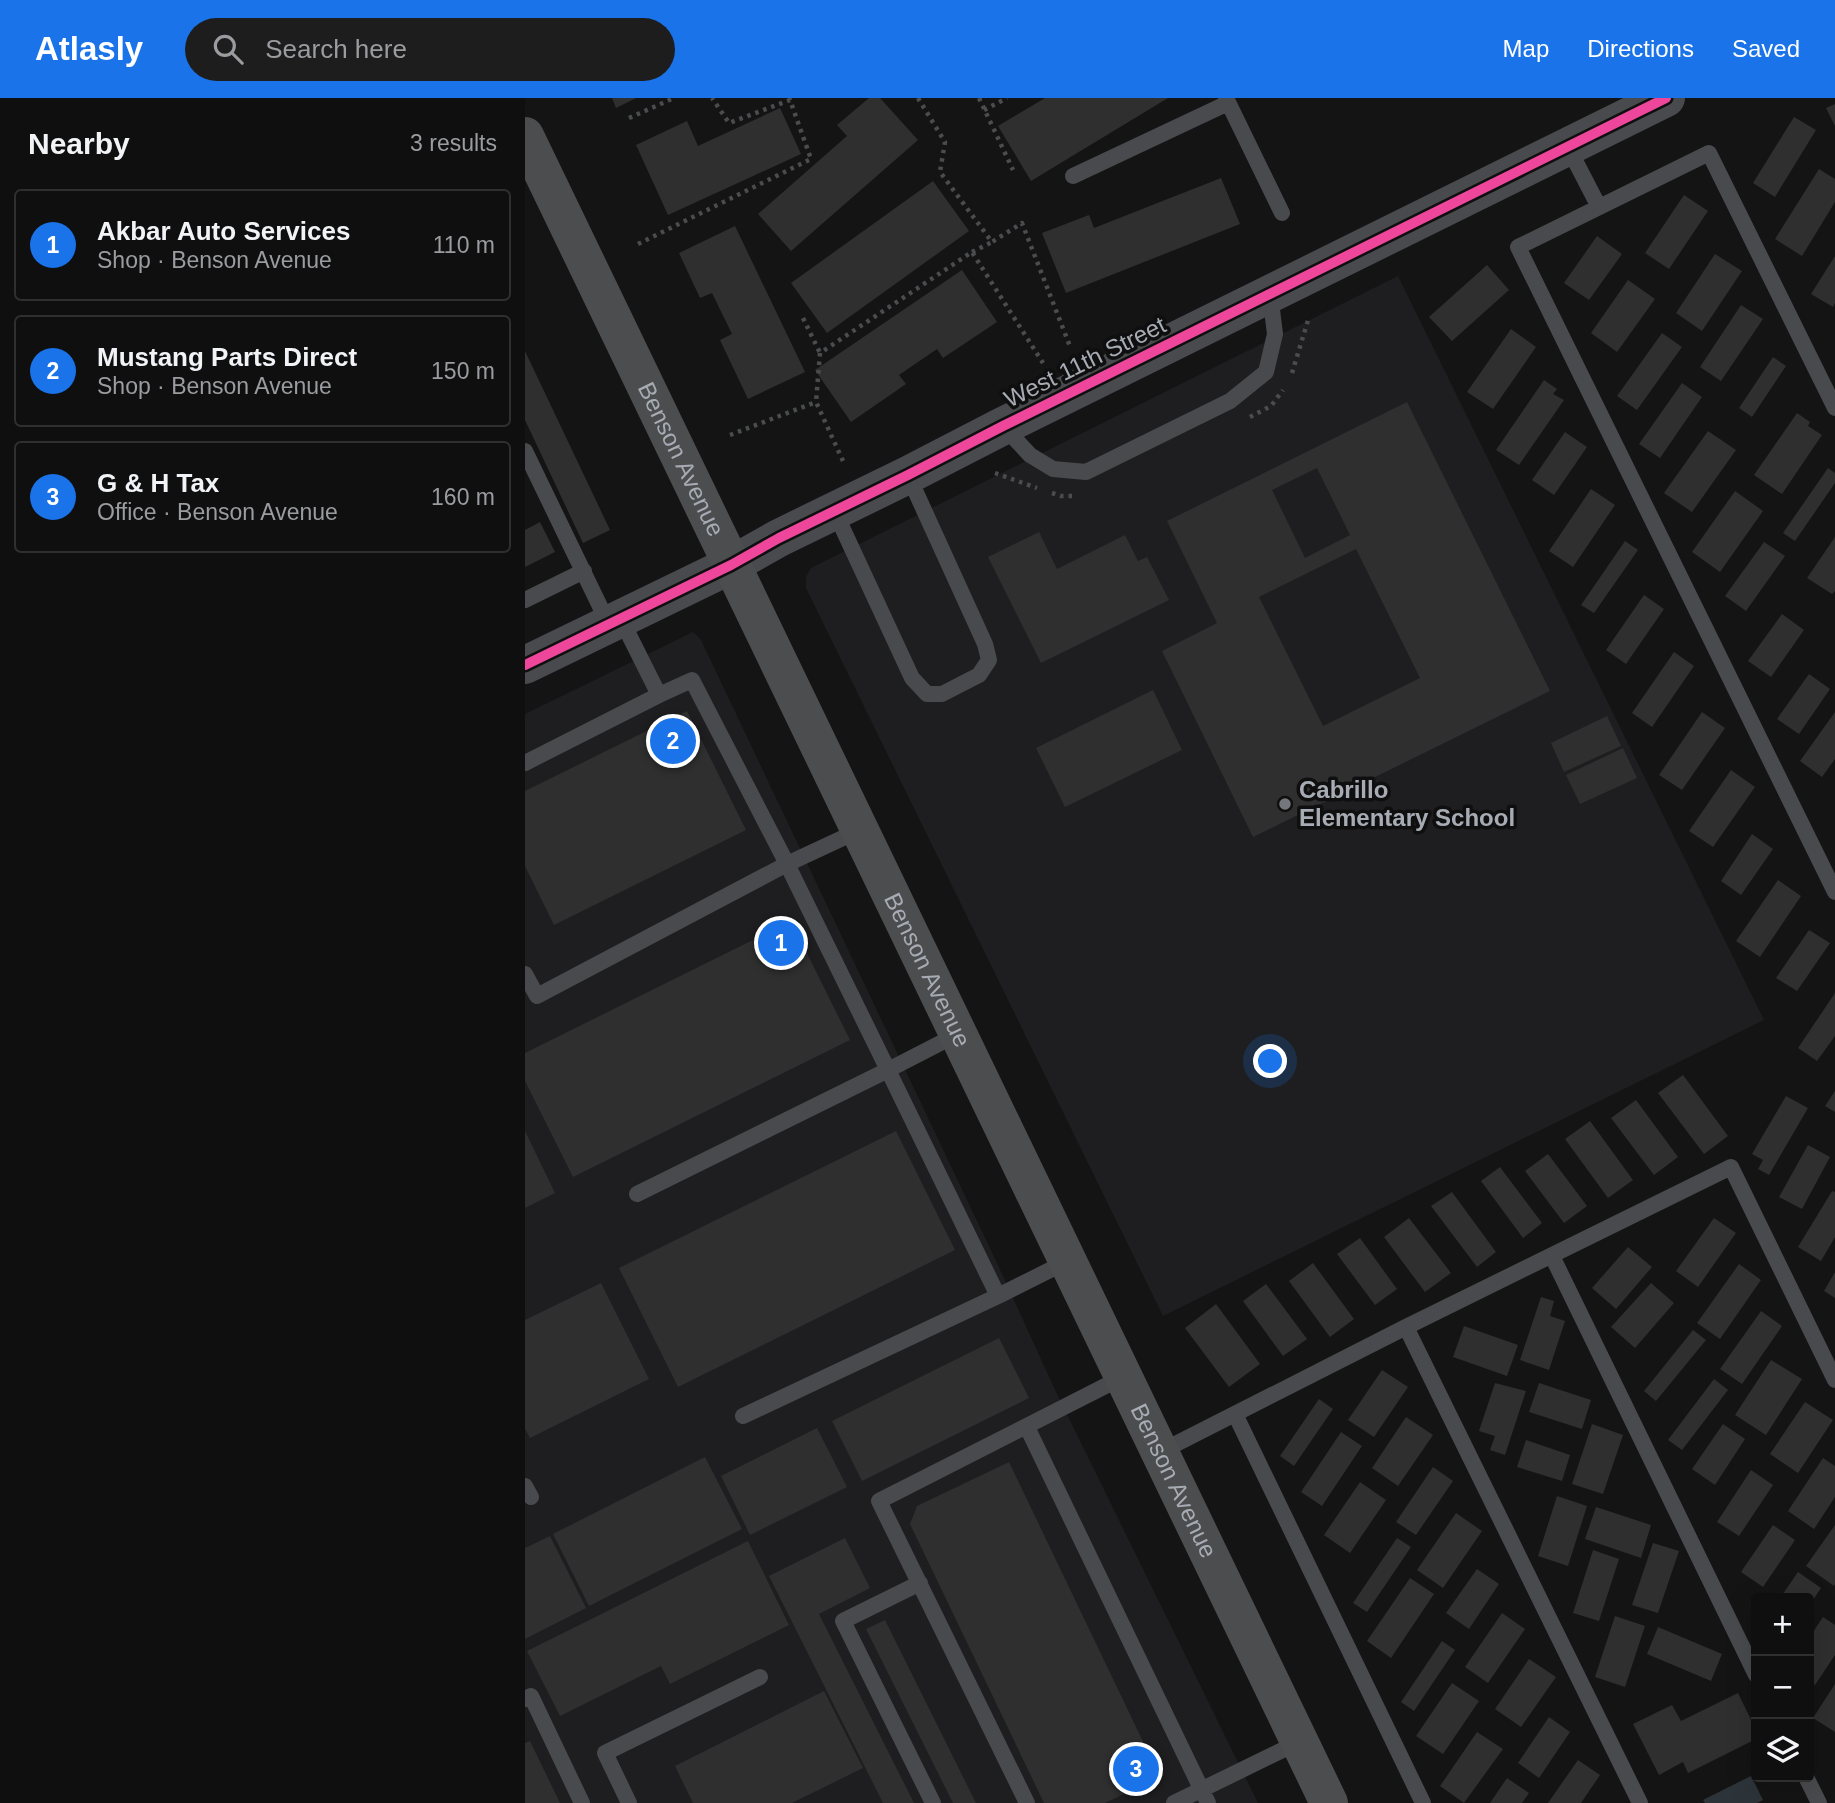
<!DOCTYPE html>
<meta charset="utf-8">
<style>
body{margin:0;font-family:Helvetica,sans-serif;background:#1d1d1e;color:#f1f3f6}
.controls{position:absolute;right:21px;bottom:21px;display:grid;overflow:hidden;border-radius:7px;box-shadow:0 7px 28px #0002}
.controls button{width:63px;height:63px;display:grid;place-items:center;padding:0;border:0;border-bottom:2px solid #2f2f30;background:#0f0f10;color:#f1f3f6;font:35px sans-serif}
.you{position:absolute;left:746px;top:964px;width:24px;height:24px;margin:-18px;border:5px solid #fff;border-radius:50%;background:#1a73e8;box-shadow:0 0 0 10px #1a73e833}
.badge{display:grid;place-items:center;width:46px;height:46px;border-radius:50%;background:#1a73e8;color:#fff;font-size:23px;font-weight:700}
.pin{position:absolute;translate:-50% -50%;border:4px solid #fff;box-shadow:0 2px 7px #0006}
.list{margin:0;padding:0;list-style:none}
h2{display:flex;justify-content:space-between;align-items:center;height:91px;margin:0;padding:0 28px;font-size:30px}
h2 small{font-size:23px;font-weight:400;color:#9b9c9f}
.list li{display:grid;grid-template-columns:46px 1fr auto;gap:21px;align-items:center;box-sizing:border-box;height:112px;margin:0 14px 14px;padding:0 14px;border:2px solid #2f2f30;border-radius:7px}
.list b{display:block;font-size:26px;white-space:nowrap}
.list p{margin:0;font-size:23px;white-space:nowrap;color:#9b9c9f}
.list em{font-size:23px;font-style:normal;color:#9b9c9f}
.icon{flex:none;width:38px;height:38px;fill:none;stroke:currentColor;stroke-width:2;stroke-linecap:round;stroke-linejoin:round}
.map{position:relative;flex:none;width:1310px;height:1705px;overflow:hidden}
header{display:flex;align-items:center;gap:42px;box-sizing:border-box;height:98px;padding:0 35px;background:#1a73e8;color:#fff}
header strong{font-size:33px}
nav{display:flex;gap:38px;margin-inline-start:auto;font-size:24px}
.search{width:490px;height:63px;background:#1d1d1e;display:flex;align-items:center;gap:18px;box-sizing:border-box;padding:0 24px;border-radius:38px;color:#9b9c9f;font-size:26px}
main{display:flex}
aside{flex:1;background:#0f0f10}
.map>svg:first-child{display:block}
.built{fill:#1e1e20}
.water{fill:#2d3439}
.building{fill:#2f2f30;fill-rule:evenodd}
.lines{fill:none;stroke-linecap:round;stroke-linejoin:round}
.path{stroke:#4a4c4e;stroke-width:4.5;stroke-dasharray:3.5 5;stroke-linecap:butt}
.service{stroke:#494a4d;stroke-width:16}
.tertiary{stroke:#494a4d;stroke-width:38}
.primary{stroke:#4c4d4f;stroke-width:38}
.cycleway-casing{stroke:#0f0f10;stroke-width:15}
.cycleway{stroke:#ed469a;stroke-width:10}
.poi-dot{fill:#74777c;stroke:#0f0f10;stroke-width:2.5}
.labels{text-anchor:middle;stroke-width:7;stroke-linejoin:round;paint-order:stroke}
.street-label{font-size:24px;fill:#a7acb4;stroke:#0f0f10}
.poi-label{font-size:24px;font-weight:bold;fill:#a7acb4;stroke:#0f0f10;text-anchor:start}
</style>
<header>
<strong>Atlasly</strong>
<div class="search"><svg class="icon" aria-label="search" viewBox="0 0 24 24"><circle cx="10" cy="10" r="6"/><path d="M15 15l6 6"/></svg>Search here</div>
<nav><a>Map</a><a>Directions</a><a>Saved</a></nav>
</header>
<main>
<aside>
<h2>Nearby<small>3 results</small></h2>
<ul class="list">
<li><span class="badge">1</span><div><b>Akbar Auto Services</b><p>Shop · Benson Avenue</p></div><em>110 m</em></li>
<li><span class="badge">2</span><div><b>Mustang Parts Direct</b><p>Shop · Benson Avenue</p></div><em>150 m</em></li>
<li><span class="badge">3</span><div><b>G &amp; H Tax</b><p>Office · Benson Avenue</p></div><em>160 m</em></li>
</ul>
</aside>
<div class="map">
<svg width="1310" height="1705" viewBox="0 0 1310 1705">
<rect width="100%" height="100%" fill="#141415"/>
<path class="built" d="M873,178l366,744 -601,296 -357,-728v-11l5,-9z
M168,534l8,8 296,623 59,129 202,411h-733v-1089z"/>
<path class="water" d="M1226,1678l12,24 -6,3h-52l-2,-3z"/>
<path class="building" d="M87,0h24l-20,10z
M344,0h11l38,42 -127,111 -33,-37 89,-78 -10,-11z
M520,0h123l-137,83 -33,-55z
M1310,6v22l-9,-18z
M255,10l21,46 -133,61 -32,-70 51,-24 11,25z
M1269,19l22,13 -41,67 -22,-14z
M1294,71l16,10v23l-33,54 -27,-17z
M696,80l19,46 -174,69 -24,-60 47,-18 5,13z
M408,83l36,50 -142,102 -36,-50z
M1159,97l24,16 -39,58 -24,-16z
M210,128l70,146 -57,27 -28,-59 12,-6 -20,-41 -12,5 -21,-45z
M1072,138l25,18 -33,46 -25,-17z
M1190,156l27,17 -40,60 -26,-18z
M1310,158v47l-2,4 -22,-13z
M962,167l22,25 -57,51 -23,-24z
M437,172l35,52 -54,36 -6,-9 -38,26 7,9 -55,38 -36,-52z
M1103,182l27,19 -38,53 -26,-19z
M1216,207l22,14 -42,62 -21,-14z
M986,231l25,18 -43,62 -26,-17z
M1137,235l20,14 -45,63 -20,-14z
M0,253l85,179 -27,13 -58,-123z
M1248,259l13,9 -34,51 -13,-9z
M1019,282l13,9 -4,5 11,6 -45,65 -23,-15z
M1157,285l20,14 -42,61 -21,-14z
M882,304l143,289 -297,146 -91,-186 55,-28 -50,-102zM792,370l33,67 -45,23 -33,-68zM831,451l64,129 -97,48 -64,-129z
M1272,315l13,9 -2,4 14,9 -40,59 -28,-19z
M1183,333l28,19 -44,62 -28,-19z
M1040,334l22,15 -33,48 -22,-15z
M1303,370l7,5v10l-40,58 -12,-8z
M1066,391l24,16 -42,62 -24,-16z
M1210,393l28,20 -43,61 -28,-20z
M15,424l15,30 -30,15v-37z
M514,434l18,37 68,-34 13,26 9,-4 22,43 -128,63 -53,-106z
M1310,439v54l-3,3 -25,-16z
M1100,443l13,9 -44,63 -13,-8z
M1239,444l21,14 -39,55 -21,-15z
M1119,497l20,14 -38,55 -20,-14z
M1257,516l22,16 -33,47 -23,-16z
M1149,554l20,14 -42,61 -20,-14z
M1284,576l21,15 -31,45 -22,-15z
M628,592l29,60 -117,57 -29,-59z
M162,613l59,119 -192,95 -29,-59v-75z
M1177,614l23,16 -43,62 -23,-15z
M1310,614v47l-13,18 -22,-16z
M1082,618l14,30 -57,26 -13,-29z
M1098,650l14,30 -57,26 -14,-29z
M1206,672l24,17 -42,60 -24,-16z
M1227,736l21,15 -32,46 -20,-14z
M1253,782l23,16 -41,61 -24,-16z
M266,823l59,119 -277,137 -48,-96v-28z
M1284,832l21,13 -33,48 -21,-13z
M1310,895v43l-18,25 -19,-13z
M1158,977l45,61 -24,18 -46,-61z
M1310,993v21l-10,-6z
M1261,998l22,12 -39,67 -11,-6 5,-9 -11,-6z
M1111,1002l42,57 -24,18 -43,-57z
M1065,1023l43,59 -25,18 -43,-59z
M0,1033l30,62 -30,15z
M371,1033l59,119 -277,137 -59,-119z
M1283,1047l22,12 -28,52 -23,-12z
M1023,1056l39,52 -23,17 -39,-52z
M975,1069l42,56 -19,15 -42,-57z
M1307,1093l3,1v45l-14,24 -23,-14z
M927,1094l44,60 -19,15 -46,-61z
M884,1120l42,55 -26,19 -41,-55z
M1189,1120l22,15 -38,54 -22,-16z
M835,1140l37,51 -22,16 -38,-51z
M1103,1149l24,20 -36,42 -24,-21z
M788,1165l41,56 -24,18 -41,-56z
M1214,1166l22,16 -41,59 -23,-16z
M1310,1174v26l-11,-7z
M76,1185l48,96 -119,59 -5,-9v-109z
M1126,1185l23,20 -39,45 -24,-21z
M741,1186l41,55 -24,17 -40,-55z
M1016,1199l13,4 -4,15 15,5 -16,49 -29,-10z
M691,1206l44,60 -31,23 -44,-59z
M1236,1213l21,15 -40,58 -22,-15z
M939,1228l54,19 -11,31 -54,-19z
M1168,1232l13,10 -50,61 -12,-10z
M474,1240l30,60 -167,83 -30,-60z
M1246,1262l31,19 -36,56 -31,-20z
M857,1272l26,17 -34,50 -26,-17z
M1189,1281l14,11 -46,60 -14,-10z
M970,1285l31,8 -21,64 -15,-5 5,-14 -16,-5z
M1014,1285l52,17 -9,29 -53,-17z
M794,1301l14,10 -39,57 -14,-10z
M1280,1304l28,18 -35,53 -28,-19z
M881,1319l27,18 -35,51 -26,-18z
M1067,1326l31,11 -20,59 -31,-10z
M1198,1326l22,15 -30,46 -23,-16z
M292,1330l30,59 -97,48 -29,-59z
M816,1334l21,14 -40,60 -21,-14z
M1001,1342l44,15 -8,26 -45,-14z
M180,1359l37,72 -153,77 -36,-72z
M1298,1360l12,8v31l-21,32 -26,-18z
M484,1364l151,315 -55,26h-61l-134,-279 7,-18z
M908,1369l20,14 -37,54 -20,-13z
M1226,1372l22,15 -34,51 -22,-14z
M835,1384l26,18 -36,53 -26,-18z
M1032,1398l30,10 -19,60 -30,-10z
M1071,1409l55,18 -10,33 -56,-19z
M931,1415l26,18 -39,57 -26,-18z
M1248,1427l22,15 -32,47 -22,-15z
M1310,1427v59l-1,2 -28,-20z
M25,1438l36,72 -61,31v-91z
M320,1440l25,50 -51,26 95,189h-31l-114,-227z
M872,1440l14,9 -44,65 -14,-9z
M223,1443l41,84 -119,59 -9,-18 -101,50 -33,-65z
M1128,1445l26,8 -21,62 -26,-8z
M1068,1452l26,9 -20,62 -26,-8z
M952,1471l22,15 -30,45 -23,-16z
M1273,1474l23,16 -12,18v-8h-29z
M885,1480l24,16 -43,64 -24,-17z
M977,1515l23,16 -37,54 -23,-16z
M1090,1518l30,10 -20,61 -30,-10z
M1298,1519l12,8v30l-20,30 -6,-4v-43z
M360,1522l91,183h-23l-87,-174z
M1133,1529l64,27 -11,27 -64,-27z
M917,1543l13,9 -41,61 -13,-9z
M1004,1561l27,18 -35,50 -26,-18z
M927,1585l27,18 -36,53 -27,-18z
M1310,1586v48l-22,-14z
M299,1593l39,77 -71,35h-99l-18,-37z
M1213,1595l18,37v9l-68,34 -5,-11 -24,13 -26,-51 39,-19 9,16z
M1024,1619l21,15 -31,46 -21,-15z
M952,1634l26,17 -39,54 -24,-17z
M5,1643l30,62h-35v-60z
M1053,1662l22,15 -19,28h-33z
M982,1680l22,15 -7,10h-32z"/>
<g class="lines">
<path class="path" d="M393,0l27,44 -5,30 52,70 30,-19 49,126
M454,0l34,72
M459,12l23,-12
M104,20l45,-20
M113,146l173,-85 -21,-59 -61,23 -17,-25
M447,154l20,-10
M278,220l17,35
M767,275l17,-56
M725,319l21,-11 12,-16
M205,337l86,-33
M318,363l-27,-59 4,-49 152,-101 71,111
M470,375l42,15
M527,395l9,3h13"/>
<path class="service" d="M701,0l56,115
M1043,49l31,60
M548,78l155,-73
M1310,310l-126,-255 -191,94 317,645
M478,328l27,29 23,14 33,3 144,-71 36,-29 9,-38 -5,-40
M0,353l84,174
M309,412l78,168 15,16h15l37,-19 10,-15 -4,-16 -77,-169
M0,502l59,-29
M134,597l33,-15 95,184 101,206 70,-36
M0,665l134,-68 -38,-76
M0,876l12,22 250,-132 73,-34
M112,1096l251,-124 110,226 68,-34
M1027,1158l204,419
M881,1229l234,476
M710,1316l188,389
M218,1318l255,-120
M502,1329l181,376
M635,1354l246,-125 325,-160 104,213
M0,1388l6,11
M395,1485l-77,38 90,182
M0,1601l6,-3 51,107
M1281,1679l13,26
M104,1705l-24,-50 155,-76
M502,1705l-148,-302 244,-124
M649,1705l125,-61"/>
<path class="tertiary" d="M0,567l206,-100 48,-27 129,-63 95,-49 663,-328"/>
<path class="primary" id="s1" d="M0,38l804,1667"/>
<g class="cycleway-casing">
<path id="cycleway" d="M0,567l206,-100 48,-27 129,-63 95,-49 663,-328"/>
</g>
<use href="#cycleway" class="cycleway"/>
</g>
<circle class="poi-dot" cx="760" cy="706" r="7"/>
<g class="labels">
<g class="street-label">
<text transform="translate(560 264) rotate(-26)" y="8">West 11th Street</text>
<text dy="8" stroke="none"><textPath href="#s1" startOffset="359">Benson Avenue</textPath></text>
<text dy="8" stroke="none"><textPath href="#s1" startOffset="926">Benson Avenue</textPath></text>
<text dy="8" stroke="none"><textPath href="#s1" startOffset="1493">Benson Avenue</textPath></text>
</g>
<g class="poi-label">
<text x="774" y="700">Cabrillo<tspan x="774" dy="28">Elementary School</tspan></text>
</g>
</g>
</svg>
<div class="controls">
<button>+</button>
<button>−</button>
<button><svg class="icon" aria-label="layers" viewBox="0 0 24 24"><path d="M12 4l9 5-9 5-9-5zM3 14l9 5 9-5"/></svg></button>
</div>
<div class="you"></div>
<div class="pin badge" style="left:256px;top:845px">1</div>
<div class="pin badge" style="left:148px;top:643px">2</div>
<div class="pin badge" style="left:611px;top:1671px">3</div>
</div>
</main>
